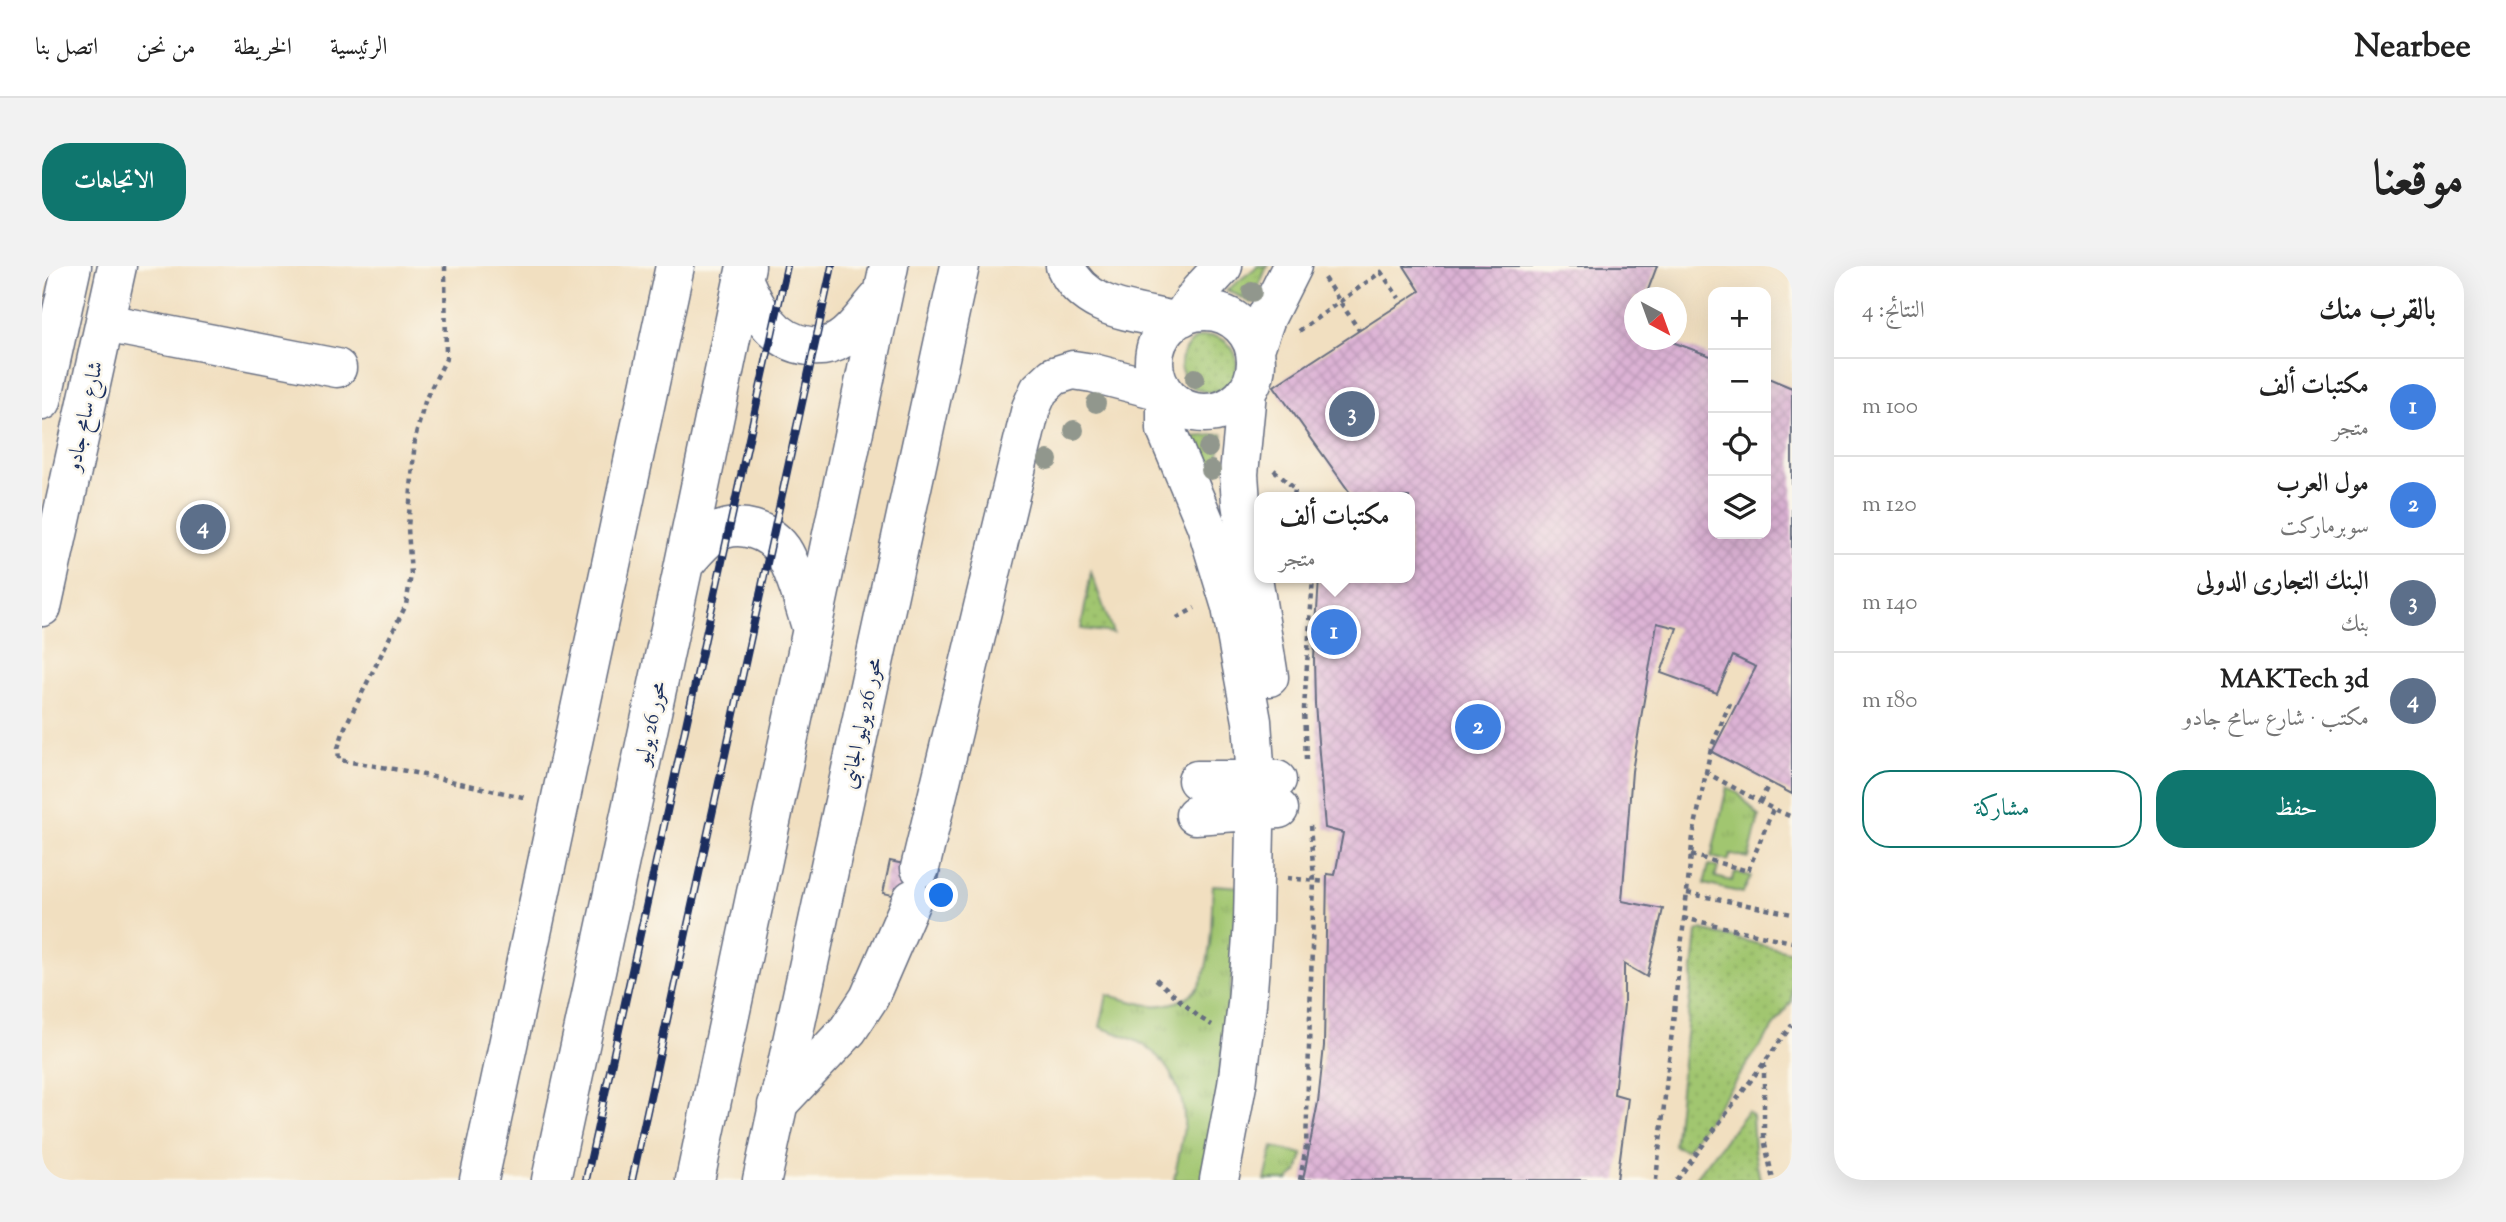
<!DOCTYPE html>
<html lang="ar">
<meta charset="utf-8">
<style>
body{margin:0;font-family:"Sorts Mill Goudy",Amiri,serif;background:#f2f2f2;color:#222;direction:rtl}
.controls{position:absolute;right:21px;top:21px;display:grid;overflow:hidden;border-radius:14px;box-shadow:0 7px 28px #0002}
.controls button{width:63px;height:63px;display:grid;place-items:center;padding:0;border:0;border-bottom:2px solid #e0e0e0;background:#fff;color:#222;font:35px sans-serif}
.compass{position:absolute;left:1582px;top:21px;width:63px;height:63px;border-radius:50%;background:#fff;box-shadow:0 7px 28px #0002;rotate:139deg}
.you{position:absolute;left:900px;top:630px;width:24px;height:24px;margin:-18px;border:5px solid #fff;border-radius:50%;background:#1a73e8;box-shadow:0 0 0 10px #1a73e833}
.badge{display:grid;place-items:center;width:46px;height:46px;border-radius:50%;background:#0f766e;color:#fff;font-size:23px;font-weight:700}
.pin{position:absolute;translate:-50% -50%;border:4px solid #fff;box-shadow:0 2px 7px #0006}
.popup{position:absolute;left:1212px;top:226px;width:161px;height:91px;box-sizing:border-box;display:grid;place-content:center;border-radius:14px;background:#fff;filter:drop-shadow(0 2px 5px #0005);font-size:23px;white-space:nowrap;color:#767676}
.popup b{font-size:26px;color:#222}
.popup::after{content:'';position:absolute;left:50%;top:100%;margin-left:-14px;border:14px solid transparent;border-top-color:#fff}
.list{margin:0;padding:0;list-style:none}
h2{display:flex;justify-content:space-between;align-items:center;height:91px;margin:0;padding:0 28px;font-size:30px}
h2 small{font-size:23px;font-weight:400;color:#767676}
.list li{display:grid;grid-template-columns:46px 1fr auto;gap:21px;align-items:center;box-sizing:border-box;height:98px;padding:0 28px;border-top:2px solid #e0e0e0}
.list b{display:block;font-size:26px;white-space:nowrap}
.list p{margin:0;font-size:23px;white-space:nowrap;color:#767676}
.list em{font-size:23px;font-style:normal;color:#767676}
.actions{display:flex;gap:14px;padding:21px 28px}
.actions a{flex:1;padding:16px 0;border:2px solid #0f766e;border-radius:28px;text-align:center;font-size:24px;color:#0f766e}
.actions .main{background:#0f766e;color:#fff}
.icon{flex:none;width:38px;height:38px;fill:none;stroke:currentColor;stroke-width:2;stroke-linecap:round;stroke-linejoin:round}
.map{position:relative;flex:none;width:1750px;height:914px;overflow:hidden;direction:ltr;border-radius:28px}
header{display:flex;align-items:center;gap:42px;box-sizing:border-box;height:98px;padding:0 35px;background:#fff;border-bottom:2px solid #e0e0e0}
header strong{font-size:33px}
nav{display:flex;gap:38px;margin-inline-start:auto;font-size:24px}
.intro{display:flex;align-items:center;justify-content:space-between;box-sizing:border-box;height:168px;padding:0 42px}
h1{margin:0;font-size:49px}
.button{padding:18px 32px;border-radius:28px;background:#0f766e;color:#fff;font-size:24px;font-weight:700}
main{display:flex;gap:42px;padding:0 42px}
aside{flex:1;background:#fff;border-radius:28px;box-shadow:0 7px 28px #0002}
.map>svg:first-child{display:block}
.grass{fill:url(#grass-tufts);stroke:#5e7a67;stroke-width:2}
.garden{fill:url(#garden-dots);stroke:#5e7a67;stroke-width:2}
.building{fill:url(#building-cross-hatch)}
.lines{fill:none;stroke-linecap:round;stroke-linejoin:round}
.minor-casing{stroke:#666d80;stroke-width:41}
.major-casing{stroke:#666d80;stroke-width:41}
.highway-casing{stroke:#666d80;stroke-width:41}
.path{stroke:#666d80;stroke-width:4.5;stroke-dasharray:5 5;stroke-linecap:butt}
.minor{stroke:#fff;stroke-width:38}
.major{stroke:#fff;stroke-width:38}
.highway{stroke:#fff;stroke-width:38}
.rail-casing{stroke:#1b2f5e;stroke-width:8}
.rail{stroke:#fbf7ec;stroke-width:5;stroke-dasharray:16;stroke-linecap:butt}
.tree{fill:#91978d}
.labels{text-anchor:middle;stroke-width:5;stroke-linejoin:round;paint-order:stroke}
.street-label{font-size:21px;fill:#1b2f5e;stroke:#fbf7ec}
</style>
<header>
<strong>Nearbee</strong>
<nav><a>الرئيسية</a><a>الخريطة</a><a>من نحن</a><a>اتصل بنا</a></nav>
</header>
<div class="intro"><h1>موقعنا</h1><a class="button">الاتجاهات</a></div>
<main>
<aside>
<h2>بالقرب منك<small>النتائج: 4</small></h2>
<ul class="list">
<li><span class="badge" style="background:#3f7fe0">1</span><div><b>مكتبات ألف</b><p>متجر</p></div><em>100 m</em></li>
<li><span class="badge" style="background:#3f7fe0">2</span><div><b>مول العرب</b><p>سوبرماركت</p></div><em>120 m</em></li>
<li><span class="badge" style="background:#5c6f8a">3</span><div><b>البنك التجارى الدولى</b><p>بنك</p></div><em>140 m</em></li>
<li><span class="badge" style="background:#5c6f8a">4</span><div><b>MAKTech 3d</b><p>مكتب · شارع سامح جادو</p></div><em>180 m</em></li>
</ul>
<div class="actions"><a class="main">حفظ</a><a>مشاركة</a></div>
</aside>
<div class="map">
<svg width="1750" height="914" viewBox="0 0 1750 914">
<defs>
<pattern id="grass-tufts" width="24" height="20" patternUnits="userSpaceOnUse" patternTransform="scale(1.75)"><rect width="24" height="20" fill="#a1c670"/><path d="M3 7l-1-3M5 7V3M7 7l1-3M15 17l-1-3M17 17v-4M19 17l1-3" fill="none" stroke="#8aaa63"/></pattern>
<pattern id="garden-dots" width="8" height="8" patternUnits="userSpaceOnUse" patternTransform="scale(1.75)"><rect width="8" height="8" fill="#a1c670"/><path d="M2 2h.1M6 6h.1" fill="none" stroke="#8aaa63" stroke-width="1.8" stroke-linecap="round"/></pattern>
<pattern id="building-cross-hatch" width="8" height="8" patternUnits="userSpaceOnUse" patternTransform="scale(1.75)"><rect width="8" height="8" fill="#ddb3d5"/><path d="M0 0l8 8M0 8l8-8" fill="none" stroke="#bd9ab9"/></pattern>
</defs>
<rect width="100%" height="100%" fill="#fbf7ec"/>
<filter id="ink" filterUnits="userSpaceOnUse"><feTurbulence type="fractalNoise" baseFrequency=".0143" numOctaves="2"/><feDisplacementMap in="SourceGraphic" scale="14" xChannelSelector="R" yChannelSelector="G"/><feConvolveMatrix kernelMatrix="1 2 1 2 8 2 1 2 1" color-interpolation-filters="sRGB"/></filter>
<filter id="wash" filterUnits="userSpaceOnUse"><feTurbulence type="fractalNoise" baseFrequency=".00686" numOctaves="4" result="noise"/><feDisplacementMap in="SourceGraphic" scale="28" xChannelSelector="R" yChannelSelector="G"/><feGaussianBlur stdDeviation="1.57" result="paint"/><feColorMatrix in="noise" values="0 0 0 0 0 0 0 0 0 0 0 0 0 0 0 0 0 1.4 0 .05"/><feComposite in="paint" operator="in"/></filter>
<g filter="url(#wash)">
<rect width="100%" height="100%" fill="#f1dfc0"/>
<path class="grass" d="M1685,521l12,7 20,22 -10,42 -18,-4 -3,7 -17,-4z
M1667,599l9,2 -3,10 17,4 3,-9 16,4 -8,17 -39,-9z
M1171,619l30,2 -37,293h-32c3,-18 8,-36 10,-54 2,-28 -14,-64 -39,-80 -13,-9 -30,-13 -45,-19l7,-32c14,3 28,8 42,10 18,2 44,-5 52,-23 12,-26 10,-68 12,-97z
M1231,881l30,7 -5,17 -10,9h-23z"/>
<path class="garden" d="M1216,0h9l-15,37 -25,-13z
M1139 98a28 28 0 1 1 56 0a28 28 0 1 1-56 0Z
M1181,168l-11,58 -20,-55z
M1049,306l22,61 -32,-4z
M1659,664l91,22v49l-106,149 -12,-4 23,-214z
M1705,845l5,4 2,34 6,31h-66z"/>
<g id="blocks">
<path class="building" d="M1362,0h253l-12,32h-11v42h33l46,17v177h53v-157l26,11v406l-80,-42 44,-85 -23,-11 -16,37 -56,-20 16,-45 -20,-5 -25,148 -10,130 41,8 -16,68 -23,-13v41l-10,89 14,4 -11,82h-314l15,-78 6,-56 3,-172 8,1 8,-42 -18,-5 -10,-124 -1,-45 5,-81h90v-81h-56l-79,-111 146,-95z
M848,595l50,11 -7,32 -50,-11z"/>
</g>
</g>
<g filter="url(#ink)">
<use href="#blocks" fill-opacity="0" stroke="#666d80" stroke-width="2"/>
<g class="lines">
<g class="minor-casing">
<path id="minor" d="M1023,0c20,44 67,45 109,55
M1112 96a51 51 0 1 1 102 0a51 51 0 1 1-102 0Z
M1140,51l17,-25 24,-26
M63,57l232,45
M1213,83l11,-31 26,-52
M1205,126l-8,82 2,29 28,174
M1124,131v33l40,95 25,82 21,114 4,59 -3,143 -6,81 -10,81 -18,95
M0,135l30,-135
M0,341l75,-341
M1155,514h80
M1153,549l84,-6
M878,602l111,-460 8,-18 15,-14 19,-6 20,3 69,18
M735,839l71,-75 21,-32 43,-99"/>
</g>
<g class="major-casing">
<path id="major" d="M437,914l196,-914
M720,914l198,-914"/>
</g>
<g class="highway-casing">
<path id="highway" d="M701,13c13,30 30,63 66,67 11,1 22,0 31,-6 16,-10 29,-32 42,-45
M642,298c10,-11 18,-22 30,-30 23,-15 58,-4 71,20 12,23 19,51 27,76
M509,914l133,-616 62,-298
M653,914l194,-914"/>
</g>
<path class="path" d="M403,0l1,93 -20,39 -11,40 -7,90 3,47 -5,30 -61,122 -7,21 1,12 67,11 121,27
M1282,12l35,52
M1257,65l82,-59 18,26
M1232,204l21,19 -1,8
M1135,352l18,-10
M1264,494l-2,-52 9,-130
M1663,506l68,37 19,8
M1718,536l10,-20
M1649,589l57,16 25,-62
M1245,612l40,4
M1645,627l105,21
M1641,652l109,24
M1114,713l44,39 12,7
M1722,797v76l9,41
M1258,914l6,-33 8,-267 -4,-55
M1614,914l37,-344 18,-88 19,-45
M1635,914l115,-155"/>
<use href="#minor" class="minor"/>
<use href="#major" class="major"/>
<use href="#highway" class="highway"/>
<g class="rail-casing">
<path id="rail" d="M544,914l201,-914
M590,914l200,-914"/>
</g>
<use href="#rail" class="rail"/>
</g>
<g class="tree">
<circle cx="1210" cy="26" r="10"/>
<circle cx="1153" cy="112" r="10"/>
<circle cx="1054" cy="137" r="10"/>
<circle cx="1032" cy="164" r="10"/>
<circle cx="1166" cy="182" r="10"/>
<circle cx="1006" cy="194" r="10"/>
<circle cx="1169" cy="204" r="10"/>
</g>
</g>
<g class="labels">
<g class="street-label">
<text transform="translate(42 150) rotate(-78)" y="7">شارع سامح جادو</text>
<text transform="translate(608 457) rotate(-78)" y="7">محور 26 يوليو</text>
<text transform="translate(819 457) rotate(-78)" y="7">محور 26 يوليو الجانبى</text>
</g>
</g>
</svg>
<div class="controls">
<button>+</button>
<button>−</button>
<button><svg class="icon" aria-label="locate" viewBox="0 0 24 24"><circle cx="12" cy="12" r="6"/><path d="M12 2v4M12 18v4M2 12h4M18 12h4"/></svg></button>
<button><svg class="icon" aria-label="layers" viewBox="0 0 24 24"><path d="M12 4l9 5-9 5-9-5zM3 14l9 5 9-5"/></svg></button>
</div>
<svg class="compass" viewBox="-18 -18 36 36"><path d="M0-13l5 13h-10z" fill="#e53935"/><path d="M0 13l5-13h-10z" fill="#767676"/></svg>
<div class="you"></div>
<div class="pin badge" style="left:1292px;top:366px;background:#3f7fe0">1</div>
<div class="popup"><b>مكتبات ألف</b>متجر</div>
<div class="pin badge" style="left:1436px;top:461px;background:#3f7fe0">2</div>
<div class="pin badge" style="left:1310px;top:148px;background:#5c6f8a">3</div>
<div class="pin badge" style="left:161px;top:261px;background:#5c6f8a">4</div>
</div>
</main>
